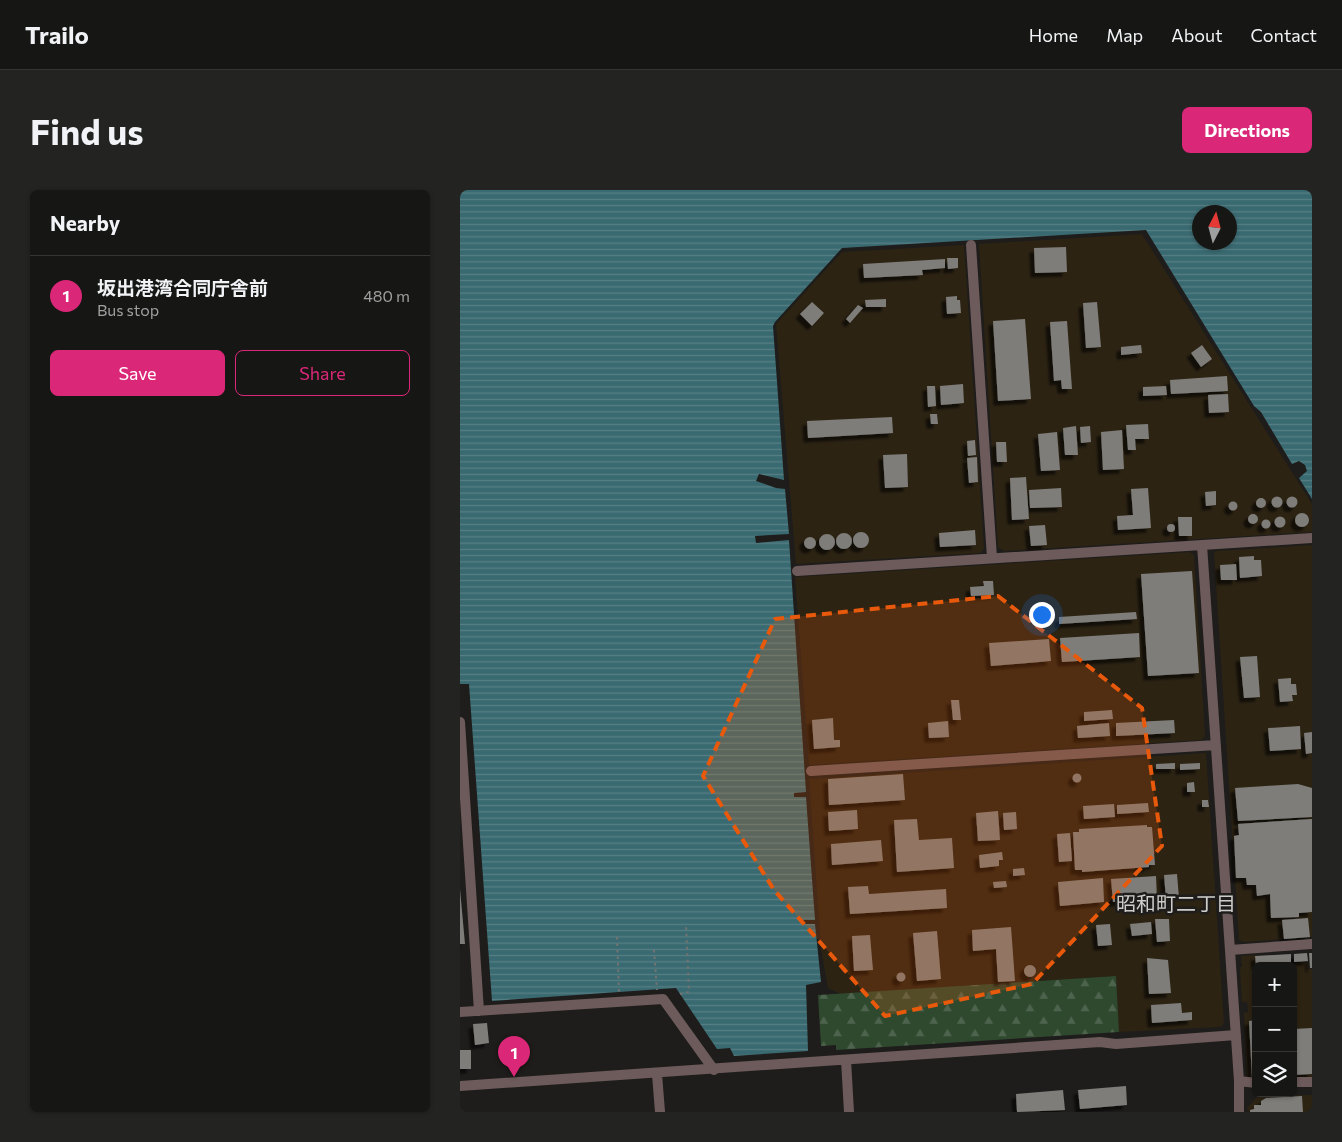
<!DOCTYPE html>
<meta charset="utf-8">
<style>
body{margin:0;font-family:Commissioner,"Noto Sans JP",sans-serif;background:#232322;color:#f1f3f6}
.controls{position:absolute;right:15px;bottom:15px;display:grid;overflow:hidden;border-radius:8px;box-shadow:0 1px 4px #0004}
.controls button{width:45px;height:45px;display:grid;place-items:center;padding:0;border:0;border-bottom:1px solid #353534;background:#161614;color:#f1f3f6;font:25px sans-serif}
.compass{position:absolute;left:732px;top:15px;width:45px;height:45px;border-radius:50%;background:#161614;box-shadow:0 1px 4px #0004;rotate:6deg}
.you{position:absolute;left:581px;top:424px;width:18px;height:18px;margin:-12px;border:4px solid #fff;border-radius:50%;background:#1a73e8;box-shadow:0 0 0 8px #1a73e833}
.badge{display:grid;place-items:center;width:32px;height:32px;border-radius:50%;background:#db2777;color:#fff;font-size:16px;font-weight:700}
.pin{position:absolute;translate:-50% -41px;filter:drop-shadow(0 1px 2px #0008)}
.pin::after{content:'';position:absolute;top:26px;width:18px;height:15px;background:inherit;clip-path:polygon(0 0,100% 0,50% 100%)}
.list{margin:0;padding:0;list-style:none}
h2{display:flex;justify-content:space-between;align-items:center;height:65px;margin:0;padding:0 20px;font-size:21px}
h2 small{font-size:16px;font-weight:400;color:#9e9fa0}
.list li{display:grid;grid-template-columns:32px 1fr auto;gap:15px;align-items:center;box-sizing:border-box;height:80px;padding:0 20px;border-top:1px solid #353534}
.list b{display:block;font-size:19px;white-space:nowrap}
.list p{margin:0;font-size:16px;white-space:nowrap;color:#9e9fa0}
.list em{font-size:16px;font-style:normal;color:#9e9fa0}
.actions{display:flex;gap:10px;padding:15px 20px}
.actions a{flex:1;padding:11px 0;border:1px solid #db2777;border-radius:8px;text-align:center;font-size:18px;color:#db2777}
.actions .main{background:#db2777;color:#fff}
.icon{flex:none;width:28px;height:28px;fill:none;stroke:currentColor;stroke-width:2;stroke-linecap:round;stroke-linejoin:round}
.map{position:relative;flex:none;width:852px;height:922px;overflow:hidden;border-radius:8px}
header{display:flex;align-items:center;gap:30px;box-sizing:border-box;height:70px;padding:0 25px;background:#161614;border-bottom:1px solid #353534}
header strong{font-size:24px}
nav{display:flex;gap:28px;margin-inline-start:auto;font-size:18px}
.intro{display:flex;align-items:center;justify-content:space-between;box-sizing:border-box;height:120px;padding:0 30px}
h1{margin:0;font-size:35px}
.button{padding:12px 22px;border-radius:8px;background:#db2777;color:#fff;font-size:18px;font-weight:700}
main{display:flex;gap:30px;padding:0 30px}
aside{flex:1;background:#161614;border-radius:8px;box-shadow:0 1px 4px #0004}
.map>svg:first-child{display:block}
.industrial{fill:#2c2313}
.forest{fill:url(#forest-firs)}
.water{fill:url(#water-rules);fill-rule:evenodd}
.building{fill:#7e7d7a;filter:url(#shadow)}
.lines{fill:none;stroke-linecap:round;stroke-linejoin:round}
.path{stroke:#737371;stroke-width:2;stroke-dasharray:2.5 4;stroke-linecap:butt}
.minor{stroke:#6d5b5b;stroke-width:10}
.marked{fill:#e8590c;fill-opacity:0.2;stroke:#e8590c;stroke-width:4;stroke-dasharray:10 6;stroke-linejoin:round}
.labels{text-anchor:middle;stroke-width:5;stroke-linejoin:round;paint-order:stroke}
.neighbourhood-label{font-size:20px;fill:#cecdca;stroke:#1e1d1b}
</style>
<header>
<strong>Trailo</strong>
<nav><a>Home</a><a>Map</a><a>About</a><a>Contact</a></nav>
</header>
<div class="intro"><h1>Find us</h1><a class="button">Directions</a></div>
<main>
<aside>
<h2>Nearby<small></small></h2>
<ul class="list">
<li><span class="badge">1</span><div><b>坂出港湾合同庁舎前</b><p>Bus stop</p></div><em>480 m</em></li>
</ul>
<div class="actions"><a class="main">Save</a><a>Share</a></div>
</aside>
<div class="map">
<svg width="852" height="922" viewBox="0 0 852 922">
<defs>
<pattern id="forest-firs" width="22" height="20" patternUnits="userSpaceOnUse" patternTransform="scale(1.25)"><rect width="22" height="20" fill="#2f492f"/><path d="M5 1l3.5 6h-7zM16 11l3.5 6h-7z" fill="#4d634d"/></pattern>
<pattern id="water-rules" width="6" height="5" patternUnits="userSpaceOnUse" patternTransform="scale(1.25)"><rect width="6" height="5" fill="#3a6a71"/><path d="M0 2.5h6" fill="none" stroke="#577f85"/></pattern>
<filter id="shadow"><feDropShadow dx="-4.5" dy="4.5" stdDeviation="1" flood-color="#0009"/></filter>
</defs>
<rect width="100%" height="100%" fill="#1e1d1b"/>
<path class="industrial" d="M682,44l170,270v28l-308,19 -6,-4 -19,-303z
M504,55l20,304 -4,4 -184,11 -20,-240 66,-72z
M852,355v392l-68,5 -5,-2 -25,-387 3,-2z
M730,362l4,3 11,181 -4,4 -392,25 -14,-188z
M746,563l18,271 -4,3 -101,5 -3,-56 -275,18 -13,-6 -7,-39 -12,-170z
M796,765v10l52,-3v7h4v110h-19v-113h-37v113h-9l-3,-66 4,-1 -1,-10h-5l-2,-35h2l-1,-11z
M852,905v17h-64l-1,-4 11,-12z"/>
<path class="forest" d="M656,786l3,56 -283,18v-5l-15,1 -3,-51z"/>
<path class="water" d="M0,0h852v309l-13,-21 8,-7 -2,-6 -6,-4 -7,3 -31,-52 -7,-6 -108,-176 -304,18 -67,74 -2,4 11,154 -25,-6 -3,7 20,7 9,1 4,45 -34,2 1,7 33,-3 17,252 -12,1v4h12l9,123h-13v4h13l6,58 -15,3 2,66 -74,5 -4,-8 -13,1 -41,-61 -184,13 -23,-317h-9zM739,22h30v30h-30z"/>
<path class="building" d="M606,57l1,25 -32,1 -1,-25z
M487,68h11v10l-10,1z
M485,69v9l-23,2 1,5 -59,3 -1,-14z
M497,106v4h3l1,13 -14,1 -1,-17z
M426,109v8h-20l-1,-7z
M352,112l12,11 -12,13 -12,-12z
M637,112l4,45 -15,1 -3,-45z
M398,115l5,3 -13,15 -4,-4z
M565,129l6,80 -33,2 -5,-80z
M607,131l5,68h-10l-1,-9 -7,1 -4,-59z
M681,155l1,8 -21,2v-8z
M742,155l10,14 -11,8 -10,-14z
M767,186l1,15 -57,3 -1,-14z
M503,194l1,19 -23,2 -1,-19z
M467,196h8l1,20 -8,1z
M706,196l1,9 -24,1v-9z
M768,204l1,18 -20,1 -1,-18z
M470,224h7l1,10h-7z
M432,227l1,16 -85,5 -1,-17z
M688,234l1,15h-14l1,11h-8l-2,-25z
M616,236l2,29h-13l-2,-27z
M630,236l1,16 -10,1 -1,-16z
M662,240l2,39 -21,1 -2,-38z
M597,242l3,38 -19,1 -3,-37z
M515,250l1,15 -8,1 -1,-15z
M536,252h10l1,20h-10z
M447,264l1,33 -23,1 -2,-33z
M517,267l1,25 -9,1 -2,-25z
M566,287l3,42 -17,1 -2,-42z
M601,298l1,19 -32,1 -1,-18z
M688,298l3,40 -33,2 -1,-14 16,-1 -2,-26z
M756,301v14l-10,1 -1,-14z
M826.5 312a5.5 5.5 0 1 1 11 0a5.5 5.5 0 1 1-11 0Z
M811.5 312a5.5 5.5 0 1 1 11 0a5.5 5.5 0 1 1-11 0Z
M796 313a5 5 0 1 1 10 0a5 5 0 1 1-10 0Z
M768.5 316a4.5 4.5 0 1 1 9 0a4.5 4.5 0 1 1-9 0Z
M835 330a7 7 0 1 1 14 0a7 7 0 1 1-14 0Z
M788 329a5 5 0 1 1 10 0a5 5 0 1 1-10 0Z
M814.5 332a5.5 5.5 0 1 1 11 0a5.5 5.5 0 1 1-11 0Z
M718,327h14v19h-13z
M801.5 334a4.5 4.5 0 1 1 9 0a4.5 4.5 0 1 1-9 0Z
M707 338a4 4 0 1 1 8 0a4 4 0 1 1-8 0Z
M585,335l2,20 -16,1 -2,-20z
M515,340l1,15 -36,2 -1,-14z
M393 350a8 8 0 1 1 16 0a8 8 0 1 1-16 0Z
M376 351a8 8 0 1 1 16 0a8 8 0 1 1-16 0Z
M359 352a8 8 0 1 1 16 0a8 8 0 1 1-16 0Z
M344 353a6 6 0 1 1 12 0a6 6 0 1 1-12 0Z
M794,366v4h7l1,16 -22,2 -1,-21z
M776,374l1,16h-16l-1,-15z
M732,381l7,102 -51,3 -7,-102z
M523,391h10l1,14 -23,1 -1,-9 14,-1z
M676,422l1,7 -78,5v-7z
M679,443l1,24 -78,5 -2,-24z
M589,449l2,22 -60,5 -2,-23z
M797,466l3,41 -16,1 -4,-41z
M831,488v6h5l1,11h-5l1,6 -13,1 -2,-23z
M491,510h8l2,20h-8z
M652,520l1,9 -29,2v-9z
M373,528l1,22h6v7l-26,2 -2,-29z
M714,530l1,13 -59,3v-13z
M488,531l1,16 -20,1 -1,-15z
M649,533l1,13 -32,2 -1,-12z
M840,536l1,23 -31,2 -2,-23z
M852,542v21l-6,1 -2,-21z
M715,573v6h-19v-5z
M740,573v6l-20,1v-6z
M612.5 588a4.5 4.5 0 1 1 9 0a4.5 4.5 0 1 1-9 0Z
M443,584l2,26 -76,5 -1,-26z
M734,592l1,10h-8v-9z
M838,594l14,4v29l-74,4 -3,-33z
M742,610h6l1,7h-7z
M688,613l1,9 -32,2v-9z
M654,614l1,13 -31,2 -1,-13z
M397,620l1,19 -29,2 -1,-19z
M538,621l2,29 -22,1 -2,-28z
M556,622l1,17 -13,1 -1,-17z
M457,629l2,21 33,-2 2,30 -57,4 -3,-52z
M852,629v93l-13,1v4l-28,1 -1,-24 -13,2 -1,-11h-9l-1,-7h-10l-2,-42 5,-1 -1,-11z
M687,635v2h5l3,38h-6v2l-67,5v-2h-7l-2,-38h6v-3z
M610,643l2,28 -13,1 -2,-28z
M421,650l2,21 -51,4 -1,-21z
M542,662l1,8h-4v6l-19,2 -1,-13z
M564,678l1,7 -12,1v-7z
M717,684l2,24 -13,1 -2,-24z
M696,686l1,23 -44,3 -2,-23z
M643,688l1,24 -44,4 -2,-24z
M546,691l1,6 -13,1 -1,-6z
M408,696l1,8 77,-5 1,19 -97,6 -2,-27z
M0,699l5,55h-5z
M848,728l2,19 -26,2 -2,-19z
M695,729h14l1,22 -13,1z
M691,732l1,12 -20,2 -2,-12z
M650,734l2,21 -14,1 -2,-21z
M551,737l4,54 -17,1 -2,-33 -23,2 -1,-21z
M477,741l4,48 -24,2 -4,-48z
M410,745l3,35 -19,1 -2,-35z
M847,763l1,8 -14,1v-8z
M849,763h3v15h-2z
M831,764v8l-35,3 -1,-9z
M687,768l21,2 3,33 -22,1z
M564 781a6 6 0 1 1 12 0a6 6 0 1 1-12 0Z
M436.5 787a4.5 4.5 0 1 1 9 0a4.5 4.5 0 1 1-9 0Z
M721,813l1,10 10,-1v8l-40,3 -1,-18z
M796,830v58h-4l-3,-57z
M27,833l2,20 -14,2 -2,-21z
M852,838v46l-19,1v-46z
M0,860h11v19h-11z
M666,896l1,19 -47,4 -2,-19z
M603,900l2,20 -48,2 -1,-18z
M842,906l1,16h-53v-2l4,-1v-4h7v-4l5,-3z"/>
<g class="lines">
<path class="path" d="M157,747l2,55
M194,760l3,40
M220,804l9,-2 -3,-68"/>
<path class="minor" d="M511,55l21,313
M742,355l37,536v31
M337,381l515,-33
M0,532l19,289
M351,581l405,-26
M770,760l82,-6
M0,822l203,-13 51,71
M386,870l3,52
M197,884l3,38
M779,891l17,2
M833,892h19
M0,896l640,-44 16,2 120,-9"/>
</g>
<path class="marked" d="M538,406l144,112 20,138 -130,138 -147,32 -111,-126 -71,-114 72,-157z"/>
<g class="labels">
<g class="neighbourhood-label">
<text x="716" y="721">昭和町二丁目</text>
</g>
</g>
</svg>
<div class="controls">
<button>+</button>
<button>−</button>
<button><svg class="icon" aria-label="layers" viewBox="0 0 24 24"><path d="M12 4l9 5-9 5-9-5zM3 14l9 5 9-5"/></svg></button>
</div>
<svg class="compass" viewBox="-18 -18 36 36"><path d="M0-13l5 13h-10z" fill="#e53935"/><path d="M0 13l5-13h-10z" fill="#9e9fa0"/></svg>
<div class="you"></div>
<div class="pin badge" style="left:54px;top:887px">1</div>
</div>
</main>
